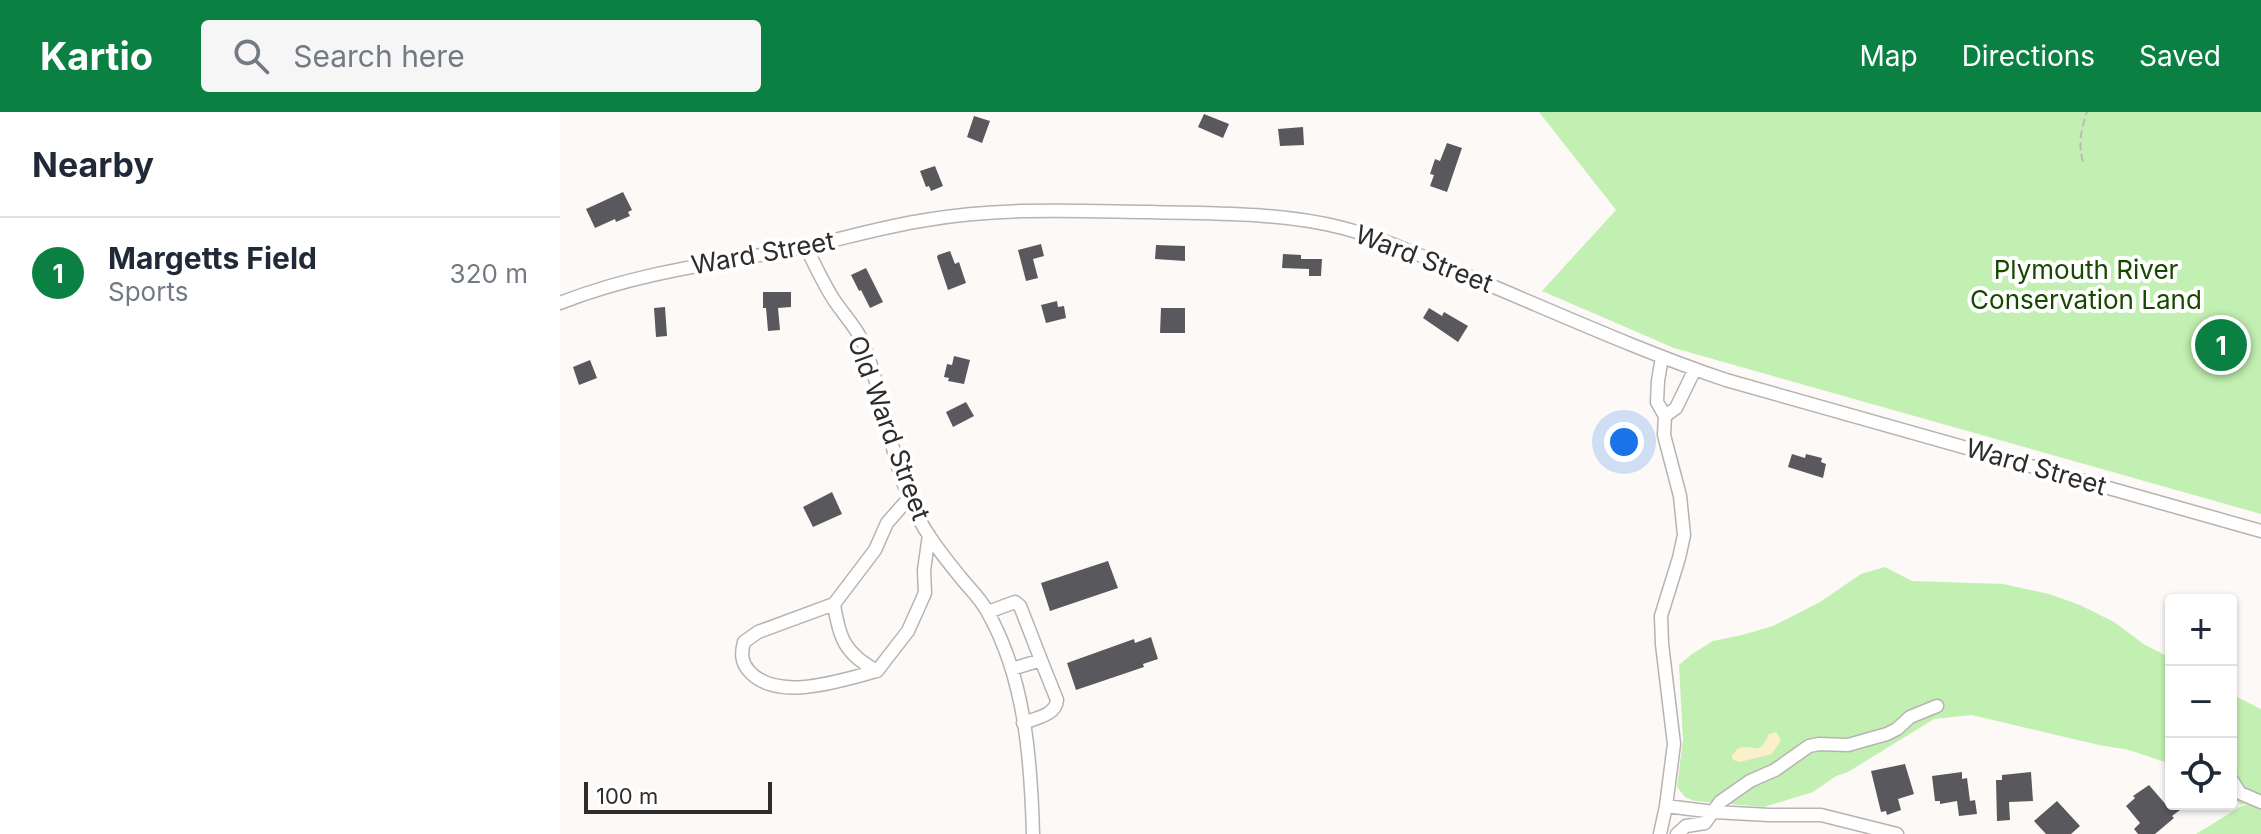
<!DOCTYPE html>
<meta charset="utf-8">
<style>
body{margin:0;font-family:Inter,sans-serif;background:#f6f6f7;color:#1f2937}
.controls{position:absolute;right:24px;bottom:24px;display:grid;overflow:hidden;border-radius:8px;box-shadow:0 2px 6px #0004}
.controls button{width:72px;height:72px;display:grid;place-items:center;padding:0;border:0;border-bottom:2px solid #e0e1e3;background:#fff;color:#1f2937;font:40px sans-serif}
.scale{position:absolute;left:24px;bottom:20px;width:188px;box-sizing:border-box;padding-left:8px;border:4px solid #2f2d2c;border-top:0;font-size:22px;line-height:28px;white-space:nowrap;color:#2f2d2c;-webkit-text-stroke:6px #fff;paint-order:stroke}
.you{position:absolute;left:1064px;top:330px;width:28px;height:28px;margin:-20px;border:6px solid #fff;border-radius:50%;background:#1a73e8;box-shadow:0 0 0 12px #1a73e833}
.badge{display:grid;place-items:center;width:52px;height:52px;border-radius:50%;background:#0b8043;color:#fff;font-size:26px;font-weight:700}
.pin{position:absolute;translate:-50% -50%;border:4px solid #fff;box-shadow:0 2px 8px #0006}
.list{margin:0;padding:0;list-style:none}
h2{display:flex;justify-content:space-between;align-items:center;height:104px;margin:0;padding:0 32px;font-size:34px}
h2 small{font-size:26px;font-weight:400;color:#747a83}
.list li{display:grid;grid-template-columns:52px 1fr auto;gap:24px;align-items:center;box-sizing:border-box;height:112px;padding:0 32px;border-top:2px solid #e0e1e3}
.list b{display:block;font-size:30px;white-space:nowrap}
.list p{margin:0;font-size:26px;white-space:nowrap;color:#747a83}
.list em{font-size:26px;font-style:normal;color:#747a83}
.icon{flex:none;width:44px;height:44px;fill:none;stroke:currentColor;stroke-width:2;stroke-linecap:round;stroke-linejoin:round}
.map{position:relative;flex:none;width:1701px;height:722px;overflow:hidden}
header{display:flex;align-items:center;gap:48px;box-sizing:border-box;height:112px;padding:0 40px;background:#0b8043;color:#fff}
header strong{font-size:38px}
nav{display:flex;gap:44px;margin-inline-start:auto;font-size:28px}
.search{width:560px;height:72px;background:#f6f6f7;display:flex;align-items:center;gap:20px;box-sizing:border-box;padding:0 28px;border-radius:8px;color:#747a83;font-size:30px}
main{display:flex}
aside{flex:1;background:#fff}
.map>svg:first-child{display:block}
.green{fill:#c2f0b2}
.sand{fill:#faf0cb}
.building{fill:#59595d}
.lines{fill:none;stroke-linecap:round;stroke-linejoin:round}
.minor-casing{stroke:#b7b3b0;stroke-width:15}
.path{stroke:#bebab8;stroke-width:2;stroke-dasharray:8 4;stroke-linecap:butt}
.minor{stroke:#fff;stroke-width:12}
.labels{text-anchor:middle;stroke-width:8;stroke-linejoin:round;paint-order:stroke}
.street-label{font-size:26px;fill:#2f2d2c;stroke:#fff}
.park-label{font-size:26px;fill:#184700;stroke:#fff}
</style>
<header>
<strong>Kartio</strong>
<div class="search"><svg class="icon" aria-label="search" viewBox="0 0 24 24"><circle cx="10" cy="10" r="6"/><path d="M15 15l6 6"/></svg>Search here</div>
<nav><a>Map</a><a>Directions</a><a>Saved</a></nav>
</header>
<main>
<aside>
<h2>Nearby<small></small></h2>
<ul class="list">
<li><span class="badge">1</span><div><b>Margetts Field</b><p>Sports</p></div><em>320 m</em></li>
</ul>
</aside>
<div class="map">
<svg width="1701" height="722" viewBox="0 0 1701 722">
<rect width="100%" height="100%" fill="#fdf9f6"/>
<path class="green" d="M979,0h722v402l-587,-166 -132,-57 74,-81z
M1325,455l27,14 91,3 46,10 31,11 34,17 31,23 26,13v106l-42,-14 -30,-5 -127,-30 -38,4 -86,53 -12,4 -23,16 -49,15 -70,-6 -9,-4 -8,-10 6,-47 -4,-75 13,-11 21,-13 29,-6 31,-9 47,-24 41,-28z
M1671,582l30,15v125h-65l44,-27 13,-5 -12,3 -10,-10z"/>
<path class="sand" d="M1216,620l5,8 -9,14 -32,8 -7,-2 -1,-4 6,-8c19,-5 20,10 31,-14z"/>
<path class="building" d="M644,2l25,10 -6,14 -25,-11z
M414,4l16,5 -8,22 -15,-6z
M743,15l1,18 -24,1 -2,-17z
M887,31l15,5 -15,44 -17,-6 4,-11 -4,-1 5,-15 5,2z
M375,54l8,20 -12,5 -2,-5 -3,1 -6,-16z
M63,80l9,18 -4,2 2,4 -14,6 -1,-3 -20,9 -9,-19z
M481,132l3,12 -11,3 5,19 -12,3 -8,-31z
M596,133l29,1v15l-30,-2z
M390,139l5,13 4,-2 7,21 -18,7 -11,-33 1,-2z
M723,142l18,1v4h21l-1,17h-12v-7l-27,-1z
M306,156l17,34 -13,6 -9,-18 -2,1 -8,-16z
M203,180h28v15l-13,1 2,22 -12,1 -2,-23h-3z
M497,189l1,6 6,-1 2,12 -20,5 -5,-18z
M105,195l2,29 -11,1 -2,-29z
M601,196h24v25h-25z
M869,196l13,8 2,-4 24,14 -10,16 -35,-24z
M394,244l16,4 -6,24 -16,-3 1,-3 -5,-1 3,-13 5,1z
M30,248l7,18 -18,7 -6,-18z
M406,290l8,14 -21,11 -7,-15z
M1232,342l13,4 1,-4 16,4 -1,4 5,2 -3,14 -35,-11z
M272,380l10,22 -29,13 -10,-20z
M548,449l10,27 -68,23 -9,-28z
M591,525l7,22 -15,5 1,3 -68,23 -9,-27 67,-24 1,4z
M1345,652l9,30 -16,5 3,11 -14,5 -1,-4 -5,1 -10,-41z
M1402,660v7l5,-1 3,23 5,-1 2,14 -18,2 -2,-15 -17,3v-3h-5l-3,-25z
M1471,660l2,29 -24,1 1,18 -13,1 -1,-41h6v-5z
M1589,673l19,22 7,-3 5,6 -8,6 2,2 -19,16h-17l-4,-5 6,-6 -14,-17 9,-8 -2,-2z
M1497,689l23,25 -9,8h-25l-12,-13z"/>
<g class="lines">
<g class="minor-casing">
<path id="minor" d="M246,135c9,18 17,36 28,53 8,12 18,23 25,35 6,10 10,23 13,34 16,47 21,99 44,144 11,23 29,45 45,65 9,11 19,20 26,33 38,66 44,149 46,223
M0,191c76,-30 151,-39 230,-53 46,-9 90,-23 136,-30 74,-13 149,-9 224,-8 64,2 130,0 193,16 45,12 88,32 130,50 84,35 167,73 253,102l535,151
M1105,304l11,-8 19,-39
M349,386l-22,25 -12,27 -41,54c5,34 11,50 43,67l31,-40 17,-38 -1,-23 5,-35
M274,492l-76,28 -14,10c-3,11 -3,20 5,29 28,32 93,9 128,0
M428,500l27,-10 5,4 21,54
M452,557l29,-9 16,40c-1,15 -21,18 -34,23
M1671,667l9,14 21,9
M1106,694l48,6 55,3h52l76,19
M1100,722l6,-28 8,-62 -12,-100 -1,-28 18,-58 5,-23 -4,-39 -16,-61 1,-19 -8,-14 1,-21 4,-24
M1117,722l9,-8 19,-3 15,-21 30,-21 25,-11 34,-24 10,-2 29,1 39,-11 10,-5 13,-12 27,-11"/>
</g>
<path class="path" d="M1523,50c-5,-18 -2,-32 4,-50"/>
<use href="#minor" class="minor"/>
</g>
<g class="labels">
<g class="street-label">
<text transform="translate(203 141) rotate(-10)" y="9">Ward Street</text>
<text transform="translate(864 147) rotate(21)" y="9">Ward Street</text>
<text transform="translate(329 316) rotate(70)" y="9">Old Ward Street</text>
<text transform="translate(1476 355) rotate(16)" y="9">Ward Street</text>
</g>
<g class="park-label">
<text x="1526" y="167">Plymouth River<tspan x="1526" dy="30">Conservation Land</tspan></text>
</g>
</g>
</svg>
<div class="controls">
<button>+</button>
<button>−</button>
<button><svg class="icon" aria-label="locate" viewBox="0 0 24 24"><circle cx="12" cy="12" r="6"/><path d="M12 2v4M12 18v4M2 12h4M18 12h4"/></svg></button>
</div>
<div class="scale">100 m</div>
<div class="you"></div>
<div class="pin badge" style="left:1661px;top:233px">1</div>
</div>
</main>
